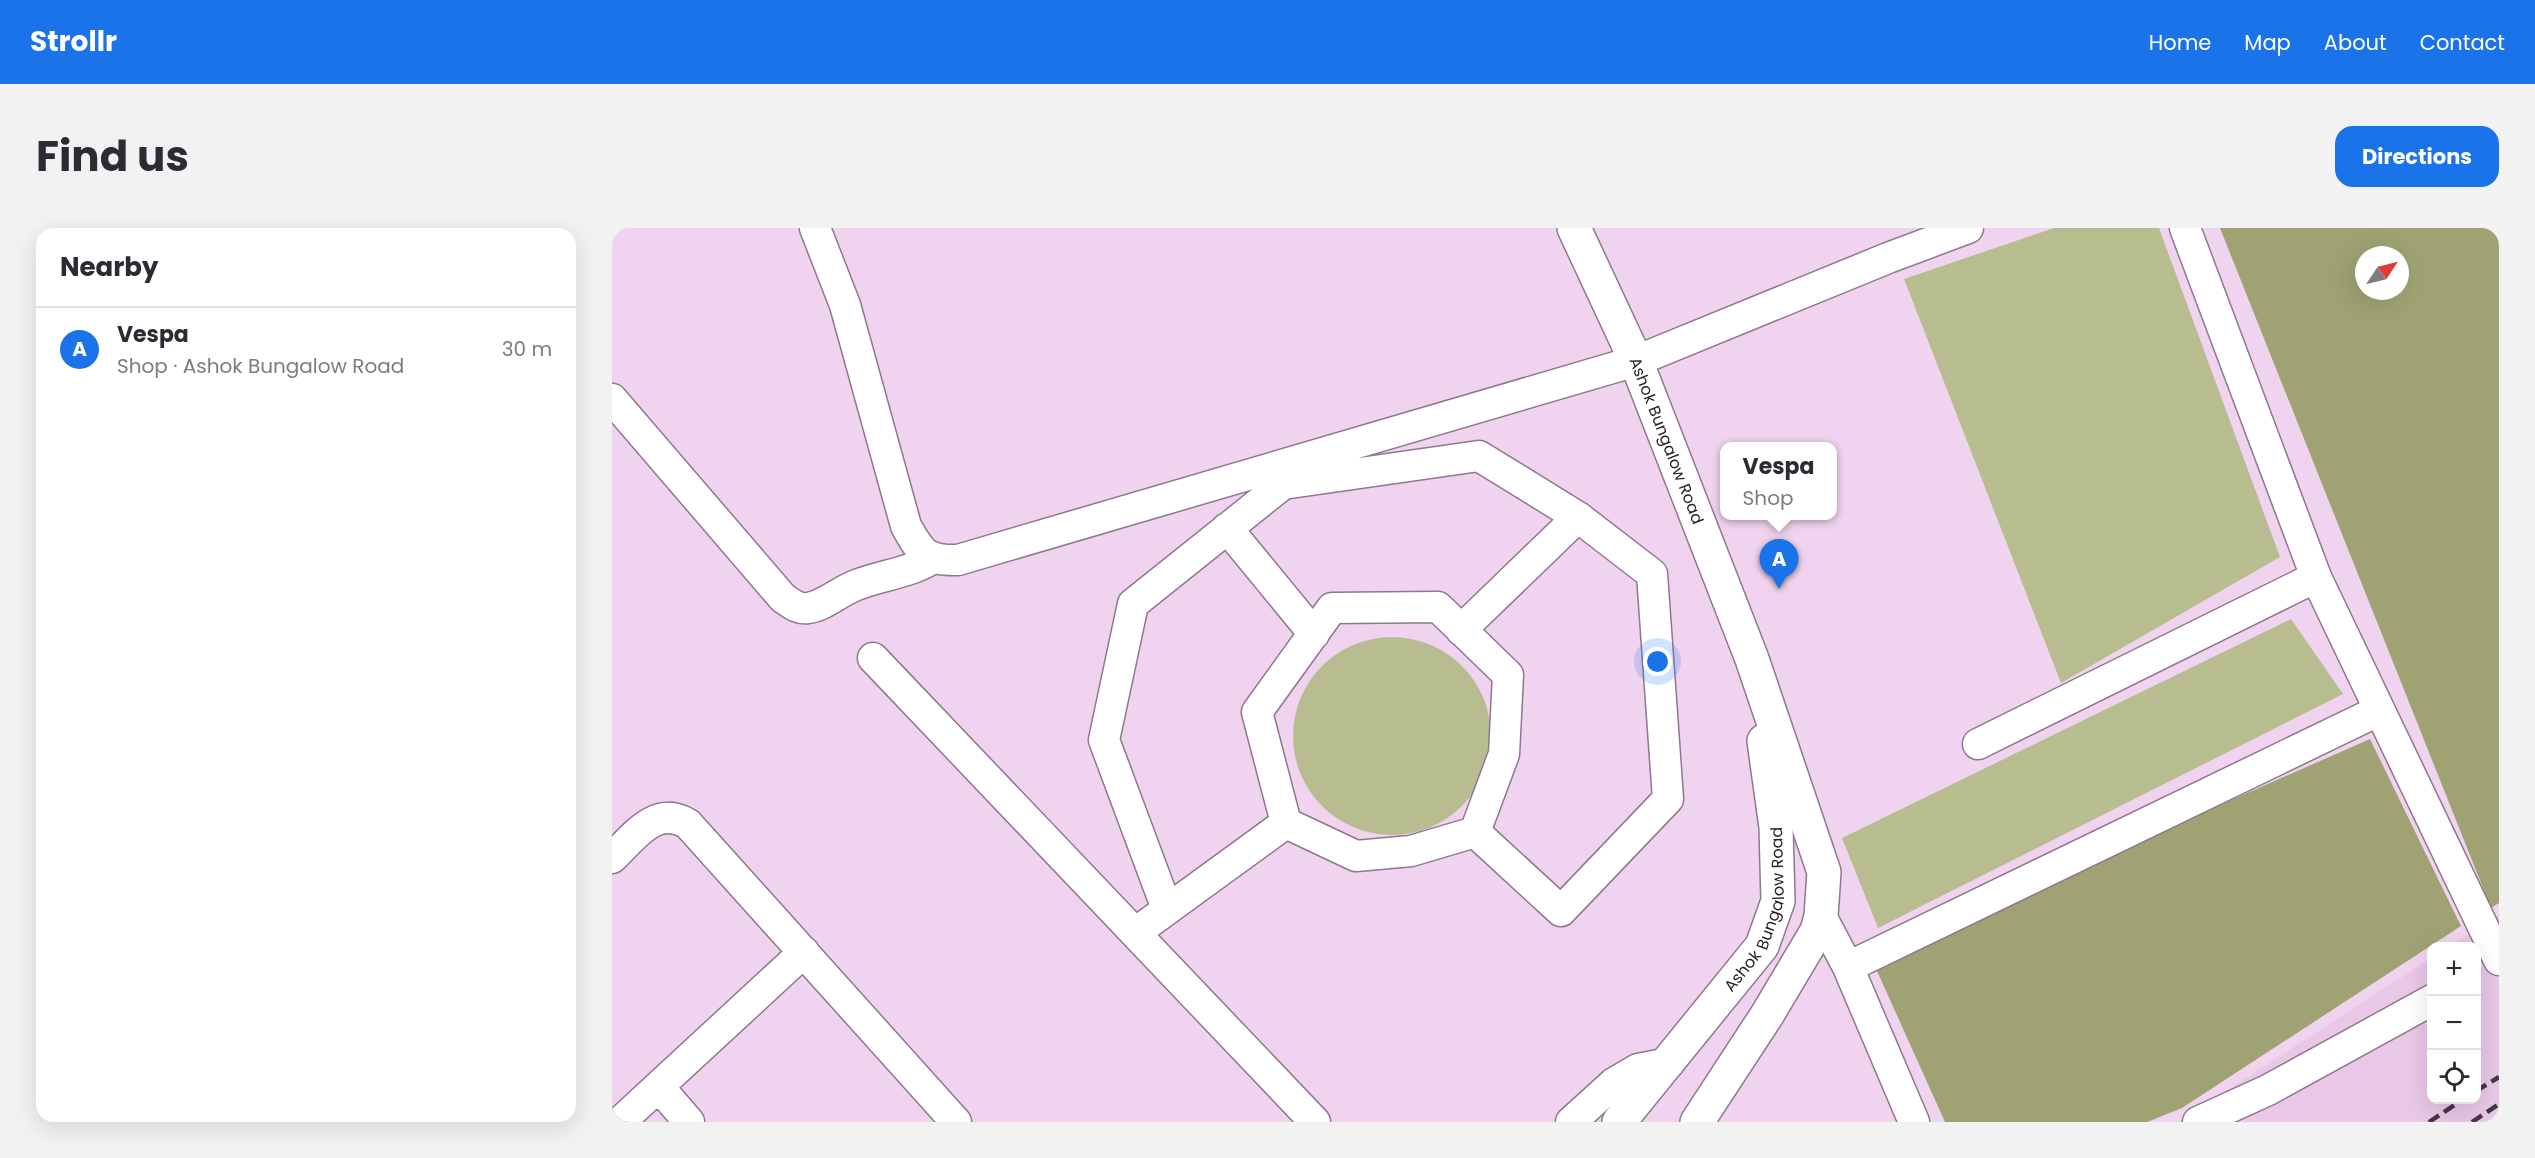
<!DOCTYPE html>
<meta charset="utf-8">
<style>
body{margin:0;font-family:Poppins,sans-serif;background:#f2f2f3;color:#2b2b33}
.controls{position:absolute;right:18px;bottom:18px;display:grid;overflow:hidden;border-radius:12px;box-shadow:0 6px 24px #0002}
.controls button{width:54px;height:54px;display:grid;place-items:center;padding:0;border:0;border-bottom:2px solid #e1e1e2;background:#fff;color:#2b2b33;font:30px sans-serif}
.compass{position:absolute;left:1743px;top:18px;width:54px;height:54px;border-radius:50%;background:#fff;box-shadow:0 6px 24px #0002;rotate:55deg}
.you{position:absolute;left:1046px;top:434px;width:21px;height:21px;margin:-15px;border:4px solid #fff;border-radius:50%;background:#1a73e8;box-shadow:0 0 0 9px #1a73e833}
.badge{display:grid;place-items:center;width:39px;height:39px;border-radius:50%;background:#1a73e8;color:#fff;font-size:20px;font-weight:700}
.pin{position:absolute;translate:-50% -50px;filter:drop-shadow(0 2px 3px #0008)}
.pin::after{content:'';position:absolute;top:32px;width:21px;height:18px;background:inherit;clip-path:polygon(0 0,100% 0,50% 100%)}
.popup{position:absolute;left:1108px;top:214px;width:117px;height:78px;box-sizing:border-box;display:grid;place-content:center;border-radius:12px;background:#fff;filter:drop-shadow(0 2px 4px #0005);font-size:20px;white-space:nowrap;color:#7c7c81}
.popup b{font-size:22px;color:#2b2b33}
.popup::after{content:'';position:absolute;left:50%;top:100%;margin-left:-12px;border:12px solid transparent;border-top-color:#fff}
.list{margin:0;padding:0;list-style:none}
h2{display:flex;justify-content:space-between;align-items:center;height:78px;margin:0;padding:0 24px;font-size:26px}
h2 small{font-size:20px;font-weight:400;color:#7c7c81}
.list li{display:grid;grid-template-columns:39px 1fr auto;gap:18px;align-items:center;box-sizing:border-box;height:84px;padding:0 24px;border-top:2px solid #e1e1e2}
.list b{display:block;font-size:22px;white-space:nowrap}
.list p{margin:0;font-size:20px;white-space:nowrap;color:#7c7c81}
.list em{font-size:20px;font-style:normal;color:#7c7c81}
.icon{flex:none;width:33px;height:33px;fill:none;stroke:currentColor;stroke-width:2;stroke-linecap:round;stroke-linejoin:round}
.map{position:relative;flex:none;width:1887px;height:894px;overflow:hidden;border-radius:18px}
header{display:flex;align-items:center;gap:36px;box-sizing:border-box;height:84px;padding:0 30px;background:#1a73e8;color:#fff}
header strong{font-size:28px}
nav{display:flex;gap:33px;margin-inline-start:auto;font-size:21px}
.intro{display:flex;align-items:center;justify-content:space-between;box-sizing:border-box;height:144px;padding:0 36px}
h1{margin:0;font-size:42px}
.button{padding:15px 27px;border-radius:18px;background:#1a73e8;color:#fff;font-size:21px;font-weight:700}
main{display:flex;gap:36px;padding:0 36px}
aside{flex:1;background:#fff;border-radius:18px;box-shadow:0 6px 24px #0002}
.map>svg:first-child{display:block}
.built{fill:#e8c7e7}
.green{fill:#b8bd8f}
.forest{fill:#9fa373;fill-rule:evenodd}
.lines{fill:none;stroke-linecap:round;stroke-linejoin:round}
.street-casing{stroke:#8f778f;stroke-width:33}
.secondary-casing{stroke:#8f778f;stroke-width:36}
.street{stroke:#fff;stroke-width:30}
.secondary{stroke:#fff;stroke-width:33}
.rail{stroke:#453844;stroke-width:4.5;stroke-dasharray:12 6;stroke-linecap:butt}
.labels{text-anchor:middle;stroke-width:4.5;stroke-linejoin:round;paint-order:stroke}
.street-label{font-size:16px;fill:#2b212b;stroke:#f0d4ef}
</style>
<header>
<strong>Strollr</strong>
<nav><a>Home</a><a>Map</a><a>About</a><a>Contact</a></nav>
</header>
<div class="intro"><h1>Find us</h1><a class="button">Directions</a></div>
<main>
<aside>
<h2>Nearby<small></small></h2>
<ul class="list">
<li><span class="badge">A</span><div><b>Vespa</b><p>Shop · Ashok Bungalow Road</p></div><em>30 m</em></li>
</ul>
</aside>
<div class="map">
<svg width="1887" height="894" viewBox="0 0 1887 894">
<rect width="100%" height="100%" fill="#f0d4ef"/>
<path class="built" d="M1887,687v207h-321l253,-164 1,142h44v-154h-26z"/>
<path class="green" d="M1442,0h105l121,329 -219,126 -157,-404z
M1679,391l52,75 -465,234 -36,-90z
M681 508a99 99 0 1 1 198 0a99 99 0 1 1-198 0Z"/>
<path class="forest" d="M1608,0h279v675l-8,5zM1752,27h36v36h-36z
M1758,511l91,187 -279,182 -35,14h-202l-68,-151 275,-136z"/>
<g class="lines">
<g class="street-casing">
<path id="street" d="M203,0l30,77 61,221c15,27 20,35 52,34l678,-199 252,-103 80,-30
M1573,0l131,349 183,383
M0,171l171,199c8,5 15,12 25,10 16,-2 31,-16 46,-22 26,-11 54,-12 79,-28
M615,300l87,106
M849,402l117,-113
M261,430l442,464
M1366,516l338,-167
M0,630c22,-21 44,-54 76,-34l268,298
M555,681l-63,-169 29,-136 150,-120 196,-28 99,61 74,57 16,225 -107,112 -86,-79
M1209,688l27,51 66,155
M523,705l151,-110 -29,-111 75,-104 106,-1 70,68 -4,79 -29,78 -64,19 -55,5 -70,-33
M1236,739l530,-256
M47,859l30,35
M8,894l184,-170
M959,894l43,-39 24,-14 31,-6
M1586,894l70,-32 164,-90"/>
</g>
<g class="secondary-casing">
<g id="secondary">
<path id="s1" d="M962,0l62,133 116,298 72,213 -3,44 -4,15 -50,84 -70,107"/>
<path id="s2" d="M1007,894l143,-176 16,-45 -2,-74 -12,-86"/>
</g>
</g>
<use href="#street" class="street"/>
<use href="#secondary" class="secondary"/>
<path class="rail" d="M1864,863l23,-14
M1817,894l33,-22
M1860,894l27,-18"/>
</g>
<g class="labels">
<g class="street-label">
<text dy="6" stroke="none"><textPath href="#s1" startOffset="232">Ashok Bungalow Road</textPath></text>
<text dy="6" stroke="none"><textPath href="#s2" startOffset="260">Ashok Bungalow Road</textPath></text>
</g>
</g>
</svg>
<div class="controls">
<button>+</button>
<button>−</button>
<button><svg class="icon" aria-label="locate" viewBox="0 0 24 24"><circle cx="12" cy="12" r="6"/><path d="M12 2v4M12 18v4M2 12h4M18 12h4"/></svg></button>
</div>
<svg class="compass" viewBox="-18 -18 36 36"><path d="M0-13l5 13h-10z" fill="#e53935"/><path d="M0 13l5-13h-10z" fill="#7c7c81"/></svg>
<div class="you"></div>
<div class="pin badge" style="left:1167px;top:361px">A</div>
<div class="popup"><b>Vespa</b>Shop</div>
</div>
</main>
